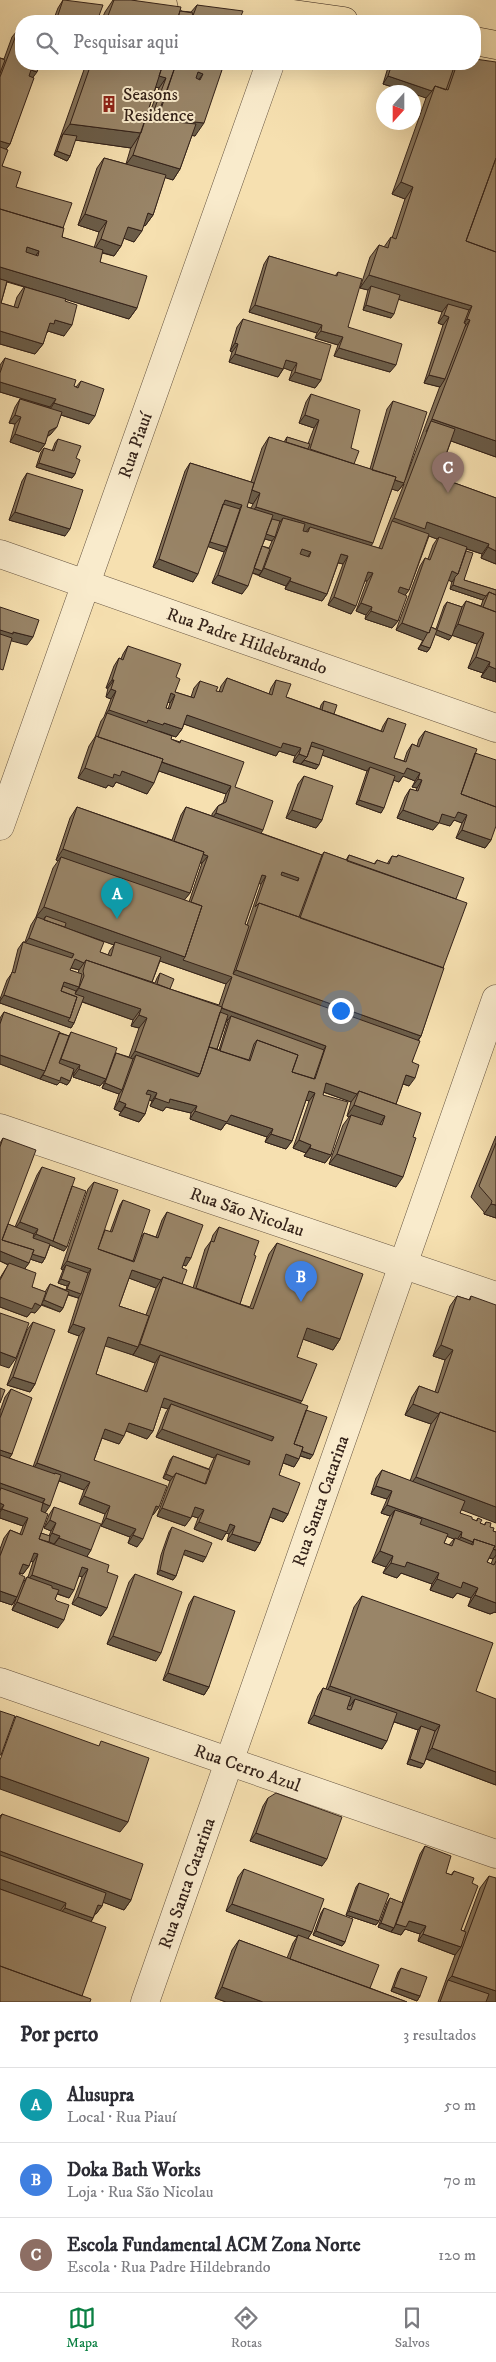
<!DOCTYPE html>
<html lang="pt">
<meta charset="utf-8">
<style>
body{margin:0;font-family:"IM FELL DW Pica",serif;background:#f7f7f7;color:#2b2b33}
.compass{position:absolute;left:376px;top:85px;width:45px;height:45px;border-radius:50%;background:#fff;box-shadow:0 5px 20px #0002;rotate:201deg}
.you{position:absolute;left:340px;top:1010px;width:18px;height:18px;margin:-12px;border:4px solid #fff;border-radius:50%;background:#1a73e8;box-shadow:0 0 0 8px #1a73e833}
.badge{display:grid;place-items:center;width:32px;height:32px;border-radius:50%;background:#0b8043;color:#fff;font-size:16px;font-weight:700}
.pin{position:absolute;translate:-50% -41px;filter:drop-shadow(0 1px 2px #0008)}
.pin::after{content:'';position:absolute;top:26px;width:18px;height:15px;background:inherit;clip-path:polygon(0 0,100% 0,50% 100%)}
.list{margin:0;padding:0;list-style:none}
h2{display:flex;justify-content:space-between;align-items:center;height:65px;margin:0;padding:0 20px;font-size:21px}
h2 small{font-size:16px;font-weight:400;color:#7c7c81}
.list li{display:grid;grid-template-columns:32px 1fr auto;gap:15px;align-items:center;box-sizing:border-box;height:75px;padding:0 20px;border-top:1px solid #e1e1e2}
.list b{display:block;font-size:19px;white-space:nowrap}
.list p{margin:0;font-size:16px;white-space:nowrap;color:#7c7c81}
.list em{font-size:16px;font-style:normal;color:#7c7c81}
.icon{flex:none;width:28px;height:28px;fill:none;stroke:currentColor;stroke-width:2;stroke-linecap:round;stroke-linejoin:round}
.map{position:relative;flex:none;width:496px;height:2002px;overflow:hidden}
.search{position:absolute;background:#fff;box-shadow:0 5px 20px #0002;left:15px;right:15px;top:15px;height:55px;display:flex;align-items:center;gap:12px;box-sizing:border-box;padding:0 18px;border-radius:20px;color:#7c7c81;font-size:19px}
.sheet{height:290px;background:#fff}
nav{display:flex;justify-content:space-around;align-items:center;box-sizing:border-box;height:70px;border-top:1px solid #e1e1e2;background:#fff;font-size:14px;color:#7c7c81}
nav a{display:grid;justify-items:center;gap:2px}
nav .on{color:#0b8043}
.map>svg:first-child{display:block}
.lines{fill:none;stroke-linecap:round;stroke-linejoin:round}
.minor-casing{stroke:#64523f;stroke-width:29}
.major-casing{stroke:#342219;stroke-width:29}
.minor{stroke:#f9ebcc;stroke-width:28}
.major{stroke:#f6e0b0;stroke-width:28}
.wall{fill:#847259;stroke:#342219;fill-rule:evenodd}
.shaded-wall{fill:#6b5d49;stroke:#342219}
.building{fill:#998568;stroke:#342219;fill-rule:evenodd}
.labels{text-anchor:middle;stroke-width:4;stroke-linejoin:round;paint-order:stroke}
.poi-label{font-size:18px;fill:#342219;stroke:#f9ebcc;text-anchor:start}
.street-label{font-size:18px;fill:#342219;stroke:#f9ebcc}
</style>
<div class="map">
<svg width="496" height="2002" viewBox="0 0 496 2002">
<rect width="100%" height="100%" fill="#f6e0b0"/>
<filter id="stains"><feTurbulence type="fractalNoise" baseFrequency=".004" numOctaves="4"/><feColorMatrix values="0 0 0 0 .2 0 0 0 0 .09 0 0 0 0 .02 0 0 0 .5 -.17"/></filter>
<radialGradient id="worn" r=".72"><stop offset=".6" stop-color="#630" stop-opacity="0"/><stop offset="1" stop-color="#630" stop-opacity=".3"/></radialGradient>
<g class="lines">
<g class="minor-casing">
<g id="minor">
<path id="s1" d="M0,554l496,174"/>
<path id="s2" d="M0,826l270,-762"/>
<path id="s3" d="M0,1128l496,168"/>
<path id="s4" d="M0,1682l496,172"/>
<path id="s5" d="M145,2002l351,-1003"/>
</g>
</g>
<g class="major-casing">
<path id="major" d="M191,0l153,21
M475,41l21,4"/>
</g>
<use href="#minor" class="minor"/>
<use href="#major" class="major"/>
</g>
<path class="wall" d="M63,0l34,21h-44l5,-13z
M113,0h18l49,11 11,1 6,-7 42,16h-138l4,-9z
M21,26v38l12,13 -23,67 -4,5 -4,17 14,21 47,41 -1,9 32,11 5,-16 -21,-7 19,-57 7,-10 22,6 5,-17v1l-56,-8 -5,16 -3,5 -13,-6 32,-91h138l-29,72 -3,-1 -12,34 -7,11 -8,-3 -12,38 -8,11 -1,-1 -10,17 -10,-4 -3,8 -7,10 -12,-3 -2,9 37,46 -8,11 -64,-20v2l-1,35 -16,-5 -2,3 -3,10 -8,10 -35,-10v-286l4,1 8,-22zM156,87l3,1 -9,24 -2,-1zM7,282l17,5 -7,10 -3,10 -13,-4z
M389,64h46l16,5 4,-5h20l21,393 -45,-16 -13,36 58,21v66l-15,-6 1,-4 -16,-5 -2,31 32,10v92l-15,-5 2,-4 -15,-5 9,-24 -25,-9 -3,5 -14,-6 -5,14 -3,4 -9,-3 5,-9 -27,-10 24,-64 5,-8 3,1 5,-14 4,-6 -8,-3 -20,54 -4,5 -7,26 -6,7 -27,-9 1,-4 -10,-4 11,-30h-2l-14,33 -23,-9 15,-41 -5,-1 -11,31 -5,7 -37,-12 1,-3 -34,-13 -10,21 -30,-11 12,-31 -16,-6 -15,36 -40,-15 32,-96 5,-8 61,19 11,-34 7,-11 15,5 3,-5 21,7 6,-16 -15,-5 7,-21 5,-8 40,54 3,16 16,5 17,-60 6,-8 12,79 35,-94v1l-16,-4 19,-58 -5,-2 4,-11 -44,-13 -7,19 -28,-8 5,-20 -8,-2 10,-31 9,-12 5,2 7,-10 1,1 13,-39 -13,-5 34,-96 -12,-6h-5l-26,-8zM404,484l-25,64 -8,-2 21,-57 6,2zM248,502l5,2 -2,4 -4,-1zM265,539l7,2 -3,7 -7,-2zM448,580l4,1 -2,8 33,11 -2,6 -15,-5 -4,6 -15,-5 -3,4 -8,23 -5,-2z
M269,256l66,20 3,-4 10,55 42,45 -56,-16 4,-11 -23,-7 2,-5 -68,-21 15,-48z
M243,319l78,61 -6,8 -26,-8 3,-9 -8,-3 -6,9 -49,-15 3,-10 -2,-1 7,-24z
M5,358l71,29 5,-6 8,43 -28,-9 -10,19 -4,3 -2,7 -6,8 -29,-10 5,-18 -6,-1 6,-16 5,-8 30,9v-1l-50,-15v-27z
M58,439l18,19 -1,16 -3,4 -36,-11 5,-15 3,-4 8,3 3,-8z
M27,473l38,63 -56,-16 13,-39z
M128,646l48,31 -1,15 16,5 3,-9 6,-7 16,10 3,1 2,-6 6,-8 42,16 2,-6 5,-8 10,17 34,12 1,-4 3,-4 10,13 47,17 2,-5 5,-8 6,40 10,3 3,-9 5,-8 5,2 2,-7 6,-8 50,22 16,87 -6,8 -29,-10 6,-15 -8,-3 -4,6 -11,-4 -6,8 -36,-12 8,-21 5,-8 6,2 1,-3 -5,-1 3,-6 -12,-5 -4,6 -5,-2 -13,33 -25,-9 11,-33 -45,-16 -6,14 -23,-7 2,-6 -16,-5 -3,5 -92,-32 -2,5 -6,8 -18,-6 13,8 9,3 1,-2 54,47 26,46 61,22 2,-3 22,8 3,-5 25,9 3,-4 10,4 5,-8 4,1 2,-2 58,44 -13,69 -22,68 -3,5 -6,21 -3,24 -6,-2 -7,20v83l-67,-23 14,-39 6,-8 -2,-1 4,-14 -28,-10v3l8,60 -6,8 -21,-7 2,-3 -13,-5 16,-47 -3,-1 -14,41 -6,8 -21,-7 2,-5 -41,-14 -5,7 -31,-11 1,-6 -25,-6 -3,4 -13,-5 2,-5 -3,-1 -4,14 -6,8 -20,-7 2,-3 -7,-3 5,-15 -17,-6 3,-8 -5,6 -27,-9 1,-4h-1l-3,8 -3,4 -7,-3 -3,3 -57,-21v-46l4,-6 65,24 2,-4 42,26 3,-5 13,4 10,-29 -8,-2 2,-6 -51,-18 -8,21 -3,5 -71,-25v-4l7,-19 5,-7 6,-24 5,-7h2l6,-17 5,-8 17,-49 5,-7 -2,-1 14,-42 7,-11 95,33 9,-25 5,-8 26,9v-2l6,-8 5,-3 3,-9 -67,-23 -12,23 -31,-12 -3,5 -5,-2 -2,3 -28,-10 11,-32 6,-9 6,-16 3,-4 7,-18 -5,-2 2,-9h-2l8,-22 5,-8 2,1 2,-5zM168,702l2,1 -2,6 -2,-1zM200,863h2l-13,39 -5,-2 6,-7zM259,883l2,1 -14,41 -2,-1zM68,928l46,17 -4,5 -2,5 -8,-3zM160,961l66,23 -7,21 -49,-16 -10,-16 -3,5 -2,5 -3,-1zM71,968l8,2 -1,3 -8,-3zM227,1020l1,1 -9,29 -2,-1z
M304,776l18,44 -6,8 -30,-10 12,-34z
M496,1136v82l-12,-4v-2l-13,-15z
M3,1138l5,86 7,3 22,-52 5,-8 30,19 -8,65 -14,-6 -5,13 -3,5 -12,-4 -1,4 -4,5 7,19 13,5 5,-8 16,6 1,-4 -9,-3 5,-13 -2,-1 27,-80 6,-7 10,51 1,-3 5,2 10,-27 3,-5 18,37 3,-4 12,4 6,-17 5,-8 19,54 -3,-1 -1,3v16l11,4 12,-39 6,-8 2,-6 6,-8 35,28 -14,49 10,3 19,-53 8,-11 63,96 -7,11 -30,-11 -6,18 5,44 -2,2 6,7 4,49 -10,-3 -6,11 -11,-4 -4,12 9,39 -5,8 -13,-5 -10,26 -5,8 -28,-10 2,-7 -3,-1 -4,7 -28,-11 4,-11 -6,-2 -7,10 -28,-10 13,-35 -7,-3 7,-18 3,-4 36,13 3,-7 2,-4 -58,-21 10,-25 2,-3 -7,-2 -8,24 -6,8 -21,-8 -7,13 -17,-6 -8,22 65,47 -6,8 -1,-1 -15,33 -9,-4 2,-6 -29,-11 4,-12 -26,-10 5,-14 -25,-9 -14,32 -4,20 8,3 2,-5 -7,-3 5,-13 5,-8 37,43 -4,6 20,16v36l-6,8 -29,-12 10,-27 -3,-1 -10,22 -12,-4 -2,5 3,29 -46,-18 4,-11 -4,6 -12,-4v-52l4,-11 6,-8 10,4 3,-8 -23,-8v-107l5,-14 6,-8 1,65 -3,4 24,9 46,-131 -11,-4 11,-35 -1,1 -10,-3 -5,13 -3,4 -19,-7 -6,8 -4,-1 -4,5 -27,-10v-29l8,-13 -8,-4v-118zM129,1278l27,10 -10,27 -27,-9zM105,1345l50,18 -11,28 -48,-17zM30,1561l3,1 -5,15h-1l-5,7 -3,-10v-1l4,1 6,-8z
M457,1296l12,4 2,-4 -10,214 -1,3 16,8 2,-3 2,5 4,2 2,-3 7,9 3,1v81l-1,-1 -5,2 -22,-8 3,-8 -14,-5 -4,5 -23,-8 2,-6 -31,-11 -4,5 -14,-5 3,-6 -14,-5 16,-42 2,-4 -9,-3 6,-14 -16,-5 5,-16 6,-8 28,11 21,-57 -26,-9 7,-18 7,-11 16,6 10,-32 -12,-4 17,-50zM447,1536l7,3 -5,6 -5,-2zM489,1558l4,1 -2,5 -4,-2z
M33,1322l2,62 -5,8 -23,-7 20,-55z
M172,1527l31,35 -20,-8 -7,22 -3,4 -16,-6 4,-19 8,-23z
M135,1574l21,87 -49,-17 22,-62z
M194,1596l15,91 -5,8 -41,-15 26,-76z
M362,1596l114,95 20,94 -70,-26 -5,9 -14,-4 11,-34 -24,-8 -12,27 -74,-26 10,-27 5,-8 3,1 28,-82z
M268,1798l54,68 -72,-25 13,-35z
M2,1814l129,86 -7,10 -21,-8 -1,4 -6,8h-1l-4,8 -9,74 -82,6 60,-91 -60,-22v-73z
M425,1846l21,27 5,2 3,-4 18,12 -11,47 3,1 16,-43 9,-12 7,126h-58l17,-47 -37,-14 2,-7 -15,-5 -4,6 -23,-8 9,-24 3,-5 12,5 18,-49z
M244,1869l68,63 -4,6 62,50 37,14h-181l-11,-4 17,-48 7,-10 48,18 6,-15 4,-6 -71,-26 12,-34z
M359,1883l20,38 -3,4 -30,-10 10,-28z
M324,1908l21,34 -3,4 -29,-11 8,-22z
M401,1968l19,28 -3,5 -26,-10 7,-19z"/>
<path class="shaded-wall" d="M31,70l6,2 -6,8 -5,-2z
M198,72l5,2 -9,12 -4,-2z
M158,75l8,3 -7,10 -8,-2z
M388,76l44,15 -6,7 -12,-4v-2h-5l-26,-8z
M158,118l46,5 -9,13 -46,-6z
M70,124l71,9 -10,15 -70,-10 2,-4z
M0,141l10,3 -6,8 -4,-1z
M57,151l13,5 -3,5 -13,-6z
M133,155l47,14 -7,11 -48,-14z
M401,182l12,5 -8,12 -13,-5z
M148,213l5,2 -8,11 -5,-2z
M85,214l22,7 -8,11 -21,-7z
M128,227l14,4 -8,11 -14,-5z
M101,239l20,7 -7,10 -20,-6z
M27,247l12,4 -7,10 -12,-4z
M0,267l137,41 -8,11 -129,-40z
M369,275l103,31 -9,12 -15,-14 -6,8 -72,-21 1,-5 -3,4 -8,-2z
M255,305l67,20 -5,8 -68,-21z
M366,305l28,9 -3,4 -28,-8z
M444,315l5,2 -6,8 -5,-2z
M467,319l3,1 -9,12 -2,-1z
M55,320l17,5 -8,11 -16,-5 -2,3 -4,-1 8,-10z
M0,331l43,13 -8,10 -35,-10z
M321,331l22,6 -5,8 -23,-7z
M235,343l3,1 -6,8 -2,-1z
M339,348l57,17 -6,7 -56,-16z
M235,354l48,15 -5,8 -49,-15z
M286,360l11,3 -5,8 -11,-4z
M295,372l26,8 -6,8 -26,-8z
M429,375l16,4 -5,8 -16,-4z
M0,382l56,17 -6,8 -50,-15z
M54,403l41,13 -6,8 -40,-13z
M15,415l6,2 -6,7 -6,-1z
M305,415l14,5 -5,8 -15,-5z
M432,419l64,22v16l-70,-25z
M57,427l-6,7 -7,4 5,-7z
M15,434l30,10 -6,8 -29,-10z
M39,463l36,11 -3,4 -36,-11z
M372,473l32,10 -6,8 -32,-10z
M252,490l8,3 -7,11 -8,-3z
M225,500l17,5 -5,8 -17,-5z
M256,507l117,36 -7,10 -58,-21 2,-5 -6,7 -21,-16 -6,8 -29,-9z
M15,512l55,17 -5,7 -56,-16z
M394,518l33,4 62,22 -7,10 -44,-15 1,-2 -2,2 -16,-6 -29,-12z
M265,533l10,4 -3,4 -10,-3z
M209,541l18,6 -3,5 -18,-6z
M488,547l8,4v13l-15,-6z
M302,549l9,3 -6,8 -9,-3z
M341,554l7,2 -5,8 -7,-2z
M159,559l39,15 -5,8 -40,-15z
M253,568l9,3 -3,4 -9,-3z
M264,568l27,10 -5,8 -27,-10z
M452,571l6,3 -6,8 -6,-3z
M368,572l5,1 -6,8 -4,-1z
M218,575l30,11 -6,8 -30,-11z
M290,581l37,13 -5,7 -37,-12z
M453,585l33,11 -3,4 -33,-11z
M400,587l9,3 -6,8 -9,-3z
M334,597l22,9 -5,8 -23,-9z
M361,603l11,4 -6,8 -10,-4z
M371,611l27,10 -6,7 -27,-9z
M402,623l27,10 -5,8 -28,-11z
M458,624l26,9 -7,11 -26,-9z
M0,630l13,2 20,5 -6,8 -19,-5 -8,-1z
M437,630l15,6 -3,4 -15,-6z
M421,645l9,3 -3,4 -9,-3z
M476,657l14,5 -7,11 -15,-5z
M489,666l7,3v13l-15,-5z
M112,680h2l-6,8h-2z
M111,689l5,2 -5,8 -5,-2z
M171,693l4,2 -5,8 -5,-2z
M109,710l55,13 18,6 -6,8 -17,-6 -2,2 -51,-19z
M187,715l96,28 18,5 -6,8 -16,-5 -3,5 -95,-33z
M97,740l134,46 -5,8 -134,-46z
M312,742l95,26 13,5 -5,8 -12,-5 -4,6 -31,-10 2,-5 -3,4 -59,-21z
M299,754l8,3 -6,7 -8,-2z
M304,760l15,5 -3,4 -15,-5z
M85,768l29,6 8,-3 32,12 -7,11 -31,-12 -3,5 -5,-2 -2,3 -28,-10z
M418,779l4,1 -5,8 -5,-1z
M359,800l25,8 -3,5 -25,-9z
M292,810l30,10 -6,8 -30,-10z
M403,810l36,13 -6,7 -36,-12z
M458,812l9,3 -5,8 -8,-3 -4,6 -14,-4 6,-8z
M216,813l47,17 -5,8 -48,-17z
M462,830l29,10 -6,8 -29,-10z
M173,844l35,12 -6,7 -34,-11z
M63,849l127,44 -8,10 -121,-46 -3,4 -2,-1z
M282,872l17,6 -5,7 -17,-5z
M262,875l4,1 -5,8 -5,-1z
M44,907l141,50 46,19 5,-6 185,66 -9,12 -180,-71 -6,7 -112,-39 1,-3 -1,3 -70,-25 2,-4 -3,4 -7,-3z
M29,938l45,16 -5,8 -46,-16z
M75,959l9,4 -5,7 -10,-3z
M64,982l15,5 -6,8 -13,-4z
M79,988l62,21 -8,11 -61,-22z
M4,995l66,23 4,5 -3,5 -71,-25v-2z
M221,1008l105,38 -5,8 -90,-38 -3,4 -11,-4z
M139,1015l8,3 -8,10 -8,-2z
M135,1051l65,23 -8,11 -56,-30 -6,8 -2,-1z
M0,1055l45,16 -5,8 -40,-15z
M61,1059l19,6 -6,8 -18,-6z
M79,1069l27,10 -6,7 -27,-9z
M43,1075l18,2 9,4 -3,4 -7,-3 -3,3 -17,-6z
M406,1075l9,3 -6,8 -8,-3z
M105,1083l17,7 -3,4 -17,-6z
M326,1083l31,11 -6,8 -30,-11z
M148,1090l9,3 -5,8 -10,-3z
M309,1091l6,2 -6,8 -6,-2z
M155,1098l15,1 27,7 -6,7 -25,-6 -3,4 -13,-5z
M119,1101l7,3 -5,8 -7,-3z
M354,1105l31,11 -7,11 -27,-12 -2,2 -2,-1z
M125,1107l20,7 -6,8 -20,-7z
M195,1111l36,4 42,14 -6,8 -41,-14 -5,7 -31,-11z
M271,1134l21,7 -6,8 -21,-7z
M299,1140l12,5 -5,8 -13,-5z
M310,1148l21,7 -6,8 -21,-7z
M337,1154l66,23 -7,10 -67,-23z
M491,1204l5,1v13l-12,-4z
M20,1222l18,7 -6,8 -18,-7z
M36,1234l31,13 -3,4 -14,-6 -20,-3z
M0,1244l45,14 -3,5 -42,-14z
M0,1251l29,12 -6,8 -23,-10z
M186,1257l5,1 -5,8 -5,-2z
M67,1261l24,8 -6,8 -19,-12 -3,5 -2,-1z
M132,1270l29,10 -5,8 -30,-11z
M61,1279l9,3 -3,4 -9,-3z
M67,1289l14,5 -3,4 -14,-5z
M0,1297l35,6 6,3 -6,7 -4,-1 -4,5 -27,-10z
M44,1300l19,8 -3,4 -19,-8z
M73,1324l12,4 -6,8 -11,-4z
M307,1328l33,11 -7,11 -33,-12z
M108,1337l30,10 -5,8 -31,-10z
M140,1344l162,57 -8,10 -134,-56 -5,8 -22,-8z
M441,1345l12,5 -8,10 -12,-4z
M0,1352l16,6 -7,10 -9,-3z
M13,1377l22,7 -5,8 -23,-7z
M164,1398l110,39 -6,8 -97,-41 -3,5 -10,-3z
M413,1404l26,10 -8,10 -26,-9z
M129,1423l24,8 -6,8 -23,-9z
M105,1429l19,7 -5,8 -20,-7z
M162,1429l88,32 -5,8 -28,-15 -3,4 -58,-21z
M292,1448l21,7 -3,4 -21,-7z
M0,1450l12,4 -5,8 -7,-7z
M286,1454l13,5 -5,8 -13,-5z
M37,1463l53,19 -6,8 -32,-12 3,-5 -3,5 -20,-7z
M166,1474l7,3 -3,4 -7,-3z
M416,1477l80,30v16l-89,-34z
M0,1483l45,16 -6,8 -39,-19z
M376,1486l16,5 -5,8 -16,-5z
M84,1496l26,10 -5,8 -26,-10z
M0,1503l4,2 -4,5z
M43,1503l7,3 -5,7 -7,-2z
M387,1505l75,27 -5,8 -65,-23 3,-7 -5,6 -9,-3z
M156,1506l3,1 -6,8 -3,-1z
M195,1507l9,3 -6,8 -9,-3z
M162,1508l29,10 -6,8 -28,-10z
M273,1508l15,6 -5,8 -16,-6z
M2,1509l26,9 -5,8 -23,-8v-6z
M106,1518l30,11 -6,8 -29,-11z
M50,1520l6,3 -5,8 -7,-3z
M199,1522l31,2 5,2 -6,8 -3,-1 -4,7 -28,-11z
M52,1533l8,3 -6,8 -7,-3z
M232,1534l28,9 -5,8 -28,-10z
M133,1535l10,4 -6,8 -9,-4z
M461,1537l12,5 -6,8 -12,-5z
M59,1538l32,12 -5,8 -33,-12z
M473,1545l23,5v5l-3,4 -24,-9z
M185,1550l21,7 -3,5 -21,-8z
M380,1551l13,5 -7,11 -14,-5z
M34,1553l4,1 -5,8 -5,-2z
M407,1562l32,11 -7,11 -31,-11 -4,5 -14,-5 8,-10z
M23,1564l6,2 -6,8 -6,-2z
M82,1567l6,2 -6,8 -5,-2z
M160,1570l16,6 -3,4 -16,-6z
M32,1575l42,15 -5,8 -43,-16z
M437,1579l26,3 15,6 -7,10 -14,-5 -4,5 -23,-8z
M0,1591l17,6 -5,8 -12,-4z
M475,1595l21,8v10l-1,-1 -5,2 -22,-8z
M78,1597l29,11 -6,8 -29,-12z
M17,1602l47,18 -6,8 -46,-18z
M113,1636l48,17 -5,8 -49,-17z
M168,1673l41,14 -5,8 -41,-15z
M330,1686l110,39 -8,10 -11,-9 -3,4 -66,-23 3,-8 -5,7 -27,-9z
M314,1715l73,26 -5,8 -74,-26z
M432,1748l64,24v13l-72,-27z
M410,1759l14,5 -3,4 -14,-4z
M0,1776l128,46 -8,10 -120,-43z
M256,1833l71,26 -5,7 -72,-25z
M0,1851l131,49 -7,10 -124,-46z
M0,1879l66,24 -6,8 -60,-22z
M232,1904l80,28 -5,8 -9,-5 -1,2 -71,-26z
M98,1905l4,1 -6,8 -3,-1z
M65,1908l28,10 -5,8 -29,-11z
M349,1911l30,10 -3,4 -30,-10z
M409,1921l17,5 -6,8 -15,-5 -4,6 -10,-3 5,-8z
M381,1923l13,5 -3,4 -13,-5z
M316,1931l29,11 -3,4 -29,-11z
M423,1934l38,13 -6,8 -37,-14z
M452,1976l44,15v11h-13l-35,-22z
M222,1987l41,15h-37l-11,-4z
M394,1987l26,9 -3,5 -26,-10z"/>
<path class="building" d="M63,0h1l39,5 -6,16h-41z
M114,0h17l50,7 -4,14h-71z
M197,5l46,6 -4,10h-48z
M180,11l13,2 -3,8h-13z
M35,18l10,3h-18z
M21,27v37h19l-3,8 -6,-2 -2,6 5,2 -24,66 -10,-3v-64l18,-47h1z
M0,58l5,2 -5,13z
M475,59l21,3v96l-30,83 30,11v189l-64,-22 38,-99 -3,-1 5,-13 -103,-31 10,-30 9,3 3,-11 5,2 17,-52 -12,-5 34,-96 13,4 9,-26h18z
M91,64h72l-22,69 -71,-9z
M163,64h13l-20,56 40,4 -16,45 -47,-14 15,-44 5,2 13,-35 -7,-2z
M176,64h48l-20,59 -46,-5zM198,72l5,2 -3,6 -4,-2z
M392,64h43l18,6 -7,20 -11,-4 -3,5 -44,-15z
M63,134l14,2 -7,20 -13,-5z
M0,147l8,3 -6,16 19,6 -5,15 56,16 -9,25 -63,-19z
M104,158l62,17 -13,40 -5,-2 -6,18 -14,-4 -7,19 -20,-7 6,-18 -22,-7z
M496,158v94l-30,-11z
M0,209l64,19 -2,9 41,13 -3,12 47,14 -10,32 -137,-41zM27,247l12,4 -1,5 -12,-4z
M269,256l68,20 1,-4 24,7 -14,48 54,17 -6,21 -57,-17 4,-11 -22,-6 1,-6 -67,-20z
M0,279l7,2 -6,22 17,5 7,-21 41,12 -1,2 12,4 -5,20 -17,-5 -1,4 -4,-1 -7,21 -43,-13z
M371,286l29,9 -6,19 -28,-9z
M448,304l21,6 -5,13 2,1 -21,55 -16,-4 20,-58 -5,-2z
M243,319l88,26 -10,35 -26,-8 2,-9 -11,-3 -3,9 -48,-15 3,-10 -3,-1z
M5,358l71,22 -2,6 4,2 3,-7 23,8 -9,27 -41,-13 2,-4 -56,-17v-9z
M311,394l49,16 -9,38 8,3 -5,13 -44,-15 9,-29 -14,-5z
M20,399l42,13 -5,15 -8,4 -4,13 -30,-10 6,-17 -6,-2z
M393,401l34,11 -23,71 -9,-3 1,-3 -24,-7z
M431,421l24,8 -17,48 58,21v53l-8,-4 1,-3 -62,-22 -2,7 -31,-11z
M269,437l127,40 -23,66 -117,-36 4,-14 -8,-3z
M287,437l23,7 -2,5 -22,-7z
M58,439l23,7 -5,12 4,2 -5,14 -36,-11 5,-15 10,3z
M190,463l64,20 -7,24 26,8 -25,71 -30,-11 24,-70 -17,-5 -27,74 -39,-15z
M27,473l56,17 -13,39 -55,-17z
M223,504l17,5 -13,38 -17,-5z
M283,518l22,6 -2,7 5,1 2,-5 72,22 10,-28 37,13 -20,56 -9,-3 -2,5 9,4 -9,25 -27,-10 1,-4 -11,-4 12,-30 -5,-1 -12,34 -22,-9 14,-41 -7,-2 -14,40 -37,-13 1,-3 -27,-10zM302,549l9,3 -2,5 -9,-3z
M272,519l8,2 -5,16 -9,-3z
M439,537l28,10 -9,27 -6,-3 -23,62 -27,-10 23,-65 5,2z
M262,546l8,3 -8,22 -8,-3z
M466,551l7,2 -9,27 32,10v5l-7,-3 -3,4 -33,-11 2,-8 3,-3z
M489,592l7,3v17l-13,-5z
M466,601l30,11v57l-7,-3 1,-4 -14,-5 8,-24 -26,-9z
M447,602l15,5 -10,29 -15,-6z
M0,607l39,13 -6,17 -20,-5v2l-13,-4z
M431,627l6,3 -7,18 -9,-3 7,-13 1,1z
M0,634l12,4 -9,32 -3,-1z
M128,646l53,18 -5,13 4,2 -5,13 19,6 6,-17 18,6 -2,4 6,1 5,-14 45,17 4,-15 15,4 -5,13 97,35 5,-14 18,6 -12,34 12,4 6,-18 7,3 6,-16 52,18 -16,45 35,13v19l-5,14 -29,-10 5,-15 -9,-3 -3,6 -13,-4 -3,9 -36,-13 7,-21 8,2 4,-11 -4,-1 2,-6 -13,-5 -3,6 -92,-32 -5,15 -8,-3 2,-6 -18,-5 -2,5 -94,-33 -5,14 -18,-6 -1,2 -15,-5 -1,3 -38,-13 7,-19 -5,-2 3,-9h-2l7,-22 4,2zM171,693l4,2 -5,14 -4,-1z
M324,701l13,4 -3,9 -12,-4z
M107,713l65,23 -1,3 9,4 1,-3 63,22 -9,25 38,14 -10,29 -47,-17 2,-7 8,-4 5,-16 -69,-24 1,-3 -65,-22z
M96,736l67,23 -9,24 -32,-12 -2,5 -6,-2 -1,4 -28,-10z
M311,746l13,4 -5,15 -15,-5 3,-3z
M475,753l21,7v47l-35,-13z
M370,767l25,9 -11,32 -25,-8z
M304,776l29,10 -11,34 -30,-10z
M77,807l127,45 -14,41 -127,-44z
M186,807l136,48 -23,62 -40,-14 -4,4 11,-31 -4,-1 -17,49 4,2 -16,48 187,67 -8,21 7,3 -4,13 -9,-3 -10,29 -37,-13 -2,3 -31,-11 -3,12 25,7 -17,53 -21,-7 1,-3 -12,-5 16,-47 -6,-2 -17,50 -21,-7 2,-5 -42,-14 -4,7 -32,-11 2,-5 -27,-7 -1,4 -14,-5 2,-5 -9,-3 -2,4 5,1 -6,19 -20,-7 1,-3 -7,-3 17,-46 62,22 2,-3 9,-27 41,14 7,-21 41,15 -6,17 23,7 11,-33 -104,-38v-2l10,-29 -49,-17 2,-3 17,-51 -11,-4 17,-46 -5,-2 1,-2 -30,-11zM282,872l17,6 -1,3 -17,-6z
M324,852l143,51 -24,65 -143,-50z
M349,855l26,9 2,-4 12,4 3,-8 5,1 1,-2 66,23 -8,21 -109,-38z
M61,857l141,49 -17,51 -141,-50z
M259,903l185,65 -23,68 -185,-66z
M46,916l20,7 -1,4 -21,-7z
M37,917l67,25 -4,10 11,4 4,-14 46,15 -9,25 -66,-22 -2,3 -9,-4 -5,11 12,4 -3,13 -15,-5 -3,9 16,6 -7,21 -66,-23 8,-23 3,1 8,-31 49,16 2,-4 -45,-16z
M86,960l136,47 -22,67 -65,-23 12,-33 -8,-3 2,-6 -62,-21 5,-12 -1,-5z
M160,973l14,6 -4,10 -13,-5z
M63,986l13,5 -1,3 9,3 -10,26 -6,-2 2,-3 7,-21 -16,-6z
M4,1012l56,20 -15,39 -45,-16v-31z
M220,1012l8,3 -11,34 -8,-2z
M231,1016l93,34 -10,29 -22,-7 6,-17 -41,-15 -3,4 -5,16 -29,-9z
M71,1032l46,16 -11,31 -27,-10 1,-4 -19,-6z
M59,1033l10,3 -10,27 15,6 -4,12 -9,-4 -1,4 -17,-6 2,-4z
M116,1053l17,6 -11,31 -17,-7z
M359,1091l62,22 -8,24 3,1 -13,39 -66,-23 14,-39 31,10 3,-9 -31,-11z
M3,1138l33,12 -34,90 32,10 -5,13 -29,-12v-104z
M496,1143v62l-5,-1 1,-3 -13,-15z
M42,1167l33,11 -22,63 -17,-7 2,-5 -18,-7z
M94,1182l24,8 -20,59 36,13 10,-29 14,5 9,-26 36,13 -12,33 -5,-1 -4,11 5,2 -5,14 -19,-7 -2,3 -29,-10 -13,36 30,10 -11,31 -30,-10 -12,37 51,18 13,-37 148,51 -14,38 9,3 -4,12 -13,-5 -7,21 21,8 -12,31 -15,-6 -13,35 -28,-9 3,-8 -5,-2 -3,8 -28,-10 5,-12 -9,-3 -4,11 -29,-10 14,-35 30,11 11,-30 32,11 1,-4 -88,-32 9,-25 101,37 2,-4 -110,-39 -11,33 -24,-8 -5,13 -19,-7 -11,31 73,26 -8,21 -3,-1 -13,33 -10,-4 3,-6 -30,-11 4,-12 -26,-10 6,-14 -53,-19 48,-135 -12,-4 18,-55 -24,-8z
M72,1186l14,5 -19,56 -14,-6z
M123,1200l27,10 -17,51 -35,-12 7,-19 7,2z
M8,1224l26,10 -1,4 17,6 -5,14 -13,-4 2,-4 -32,-10z
M219,1227l40,14 -5,14 2,1 -16,48 -44,-16 15,-47 3,1z
M277,1243l86,31 -23,65 -33,-11 -10,29 20,7 -15,37 -162,-57 23,-67 90,32z
M9,1263l27,10 -4,14 14,5 -5,14 -6,-3 -3,6 -32,-12v-17z
M66,1265l22,8 -7,21 -14,-5 3,-7 -9,-3z
M50,1284l19,8 -6,16 -19,-8z
M457,1296l13,4 1,-4 25,9v127l-56,-20 -1,2 -26,-10 6,-18 19,7 15,-43 -12,-5z
M0,1313l29,10 -13,35 -16,-6z
M33,1322l22,8 -20,54 -22,-7z
M0,1388l5,2 -5,13z
M11,1389l21,9 -20,56 -12,-4v-32z
M306,1410l21,7 -14,38 -11,-4 1,-4 -9,-3z
M440,1412l56,20v75l-80,-30z
M0,1455l55,19v-1l6,2 -11,31 -7,-3 2,-4 -45,-16z
M173,1456l37,14 -5,14 -29,-11 -3,4 -7,-3z
M382,1470l83,31 -5,12 12,4v2l5,2 1,-3 4,2 -2,3 5,2 1,-3 5,1 -1,4 4,1 -1,3 3,1v18l-3,-1 2,-3 -21,-7 -1,3 -12,-5 1,-5 -75,-27 5,-14 -16,-5z
M1,1488l42,15 -2,8 7,3 -9,25 70,26 -2,7 11,4 -11,32 -29,-11 10,-28 -6,-2 -8,23 -42,-15 6,-21 -4,-1 -5,13 -6,-2 -4,10 6,3 -8,20 -17,-6v-35l10,-26 12,5 6,-17 -26,-9 2,-4 -4,-2v-12z
M54,1507l47,17 -10,26 -32,-12 1,-2 -8,-3 4,-10 -6,-3z
M395,1510l27,9 -2,5 28,10 -4,9 8,3 3,-8 18,7 1,-6 21,7 -8,16 7,3 2,-4v42l-21,-8 3,-7 -15,-6 -2,6 -24,-9 2,-6 -32,-11 -2,5 -14,-4 2,-7 -13,-5z
M172,1527l40,16 -6,14 -21,-7 -9,26 -16,-6 4,-19z
M41,1533l9,3 -1,6 -10,-3z
M135,1574l47,18 -21,61 -48,-17z
M27,1577l25,9v2l7,2 -4,9 2,2 12,4 -5,15 -47,-18z
M194,1596l41,15 -26,76 -41,-14z
M362,1596l131,47 -17,48 20,8v73l-64,-24 8,-23 -110,-39z
M323,1688l28,9 -4,12 4,1 4,-11 42,14 -10,28 -73,-26z
M0,1711l15,5 -14,39h-1z
M16,1716l83,30 2,-5 48,17 -21,64 -128,-46v-16z
M421,1726l14,5 -11,33 -14,-5z
M276,1793l66,24 -15,42 -71,-26 12,-35z
M2,1814l141,50 -12,36 -131,-49v-32z
M425,1846l26,10 -5,17 6,2 2,-4 20,7 -2,5 6,3 -17,44 5,2 -5,15 -38,-13 3,-8 -17,-5 -3,6 -10,-3z
M0,1855l106,38 -4,13 -4,-1 -5,13 -28,-10 1,-5 -66,-24z
M244,1869l80,30 -12,33 -80,-28z
M489,1876l7,2v113l-44,-15z
M359,1883l30,11 -10,27 -30,-10z
M0,1889l106,38 -24,69 -82,-30z
M390,1898l13,5 -9,25 -13,-5z
M324,1908l29,11 -8,23 -29,-11z
M298,1935l81,30 -9,23 -80,-29z
M239,1940l168,62h-144l-41,-15z
M0,1966l91,33 -1,3h-90z
M401,1968l26,9 -7,19 -26,-9z
M448,1980l41,14 -3,8h-46z"/>
<defs>
<g id="building-bare" transform="scale(1.35)"><path d="M-4-6H4V6H1V3H-1V6H-4ZM-2.5-4.3h1.7v1.8h-1.7ZM.8-4.3h1.7v1.8H.8ZM-2.5-1h1.7V.8h-1.7ZM.8-1h1.7V.8H.8Z" fill="#8f2418" stroke="#f9ebcc" stroke-width="2.5" paint-order="stroke"/></g>
</defs>
<g fill-rule="evenodd">
<use href="#building-bare" x="109" y="104"/>
</g>
<g class="labels">
<g class="poi-label">
<text x="123" y="100">Seasons<tspan x="123" dy="21">Residence</tspan></text>
</g>
<g class="street-label">
<text dy="6" stroke="none"><textPath href="#s2" startOffset="404">Rua Piauí</textPath></text>
<text dy="6" stroke="none"><textPath href="#s1" startOffset="262">Rua Padre Hildebrando</textPath></text>
<text dy="6" stroke="none"><textPath href="#s3" startOffset="261">Rua São Nicolau</textPath></text>
<text dy="6" stroke="none"><textPath href="#s5" startOffset="531">Rua Santa Catarina</textPath></text>
<text dy="6" stroke="none"><textPath href="#s4" startOffset="262">Rua Cerro Azul</textPath></text>
<text dy="6" stroke="none"><textPath href="#s5" startOffset="126">Rua Santa Catarina</textPath></text>
</g>
</g>
<rect width="100%" height="100%" filter="url(#stains)"/>
<rect width="100%" height="100%" fill="url(#worn)"/>
</svg>
<svg class="compass" viewBox="-18 -18 36 36"><path d="M0-13l5 13h-10z" fill="#e53935"/><path d="M0 13l5-13h-10z" fill="#7c7c81"/></svg>
<div class="you"></div>
<div class="pin badge" style="left:117px;top:919px;background:#0f9aa8">A</div>
<div class="pin badge" style="left:301px;top:1302px;background:#3f7fe0">B</div>
<div class="pin badge" style="left:448px;top:493px;background:#8d6e63">C</div>
<div class="search"><svg class="icon" aria-label="search" viewBox="0 0 24 24"><circle cx="10" cy="10" r="6"/><path d="M15 15l6 6"/></svg>Pesquisar aqui</div>
</div>
<section class="sheet">
<h2>Por perto<small>3 resultados</small></h2>
<ul class="list">
<li><span class="badge" style="background:#0f9aa8">A</span><div><b>Alusupra</b><p>Local · Rua Piauí</p></div><em>50 m</em></li>
<li><span class="badge" style="background:#3f7fe0">B</span><div><b>Doka Bath Works</b><p>Loja · Rua São Nicolau</p></div><em>70 m</em></li>
<li><span class="badge" style="background:#8d6e63">C</span><div><b>Escola Fundamental ACM Zona Norte</b><p>Escola · Rua Padre Hildebrando</p></div><em>120 m</em></li>
</ul>
</section>
<nav>
<a class="on"><svg class="icon" aria-label="map" viewBox="0 0 24 24"><path d="M3 6l6-2 6 2 6-2v14l-6 2-6-2-6 2zM9 4v14M15 6v14"/></svg>Mapa</a>
<a><svg class="icon" aria-label="directions" viewBox="0 0 24 24"><path d="M12 3l9 9-9 9-9-9zM9 14v-3h6M13 9l2 2-2 2"/></svg>Rotas</a>
<a><svg class="icon" aria-label="saved" viewBox="0 0 24 24"><path d="M7 4h10v16l-5-4-5 4z"/></svg>Salvos</a>
</nav>
